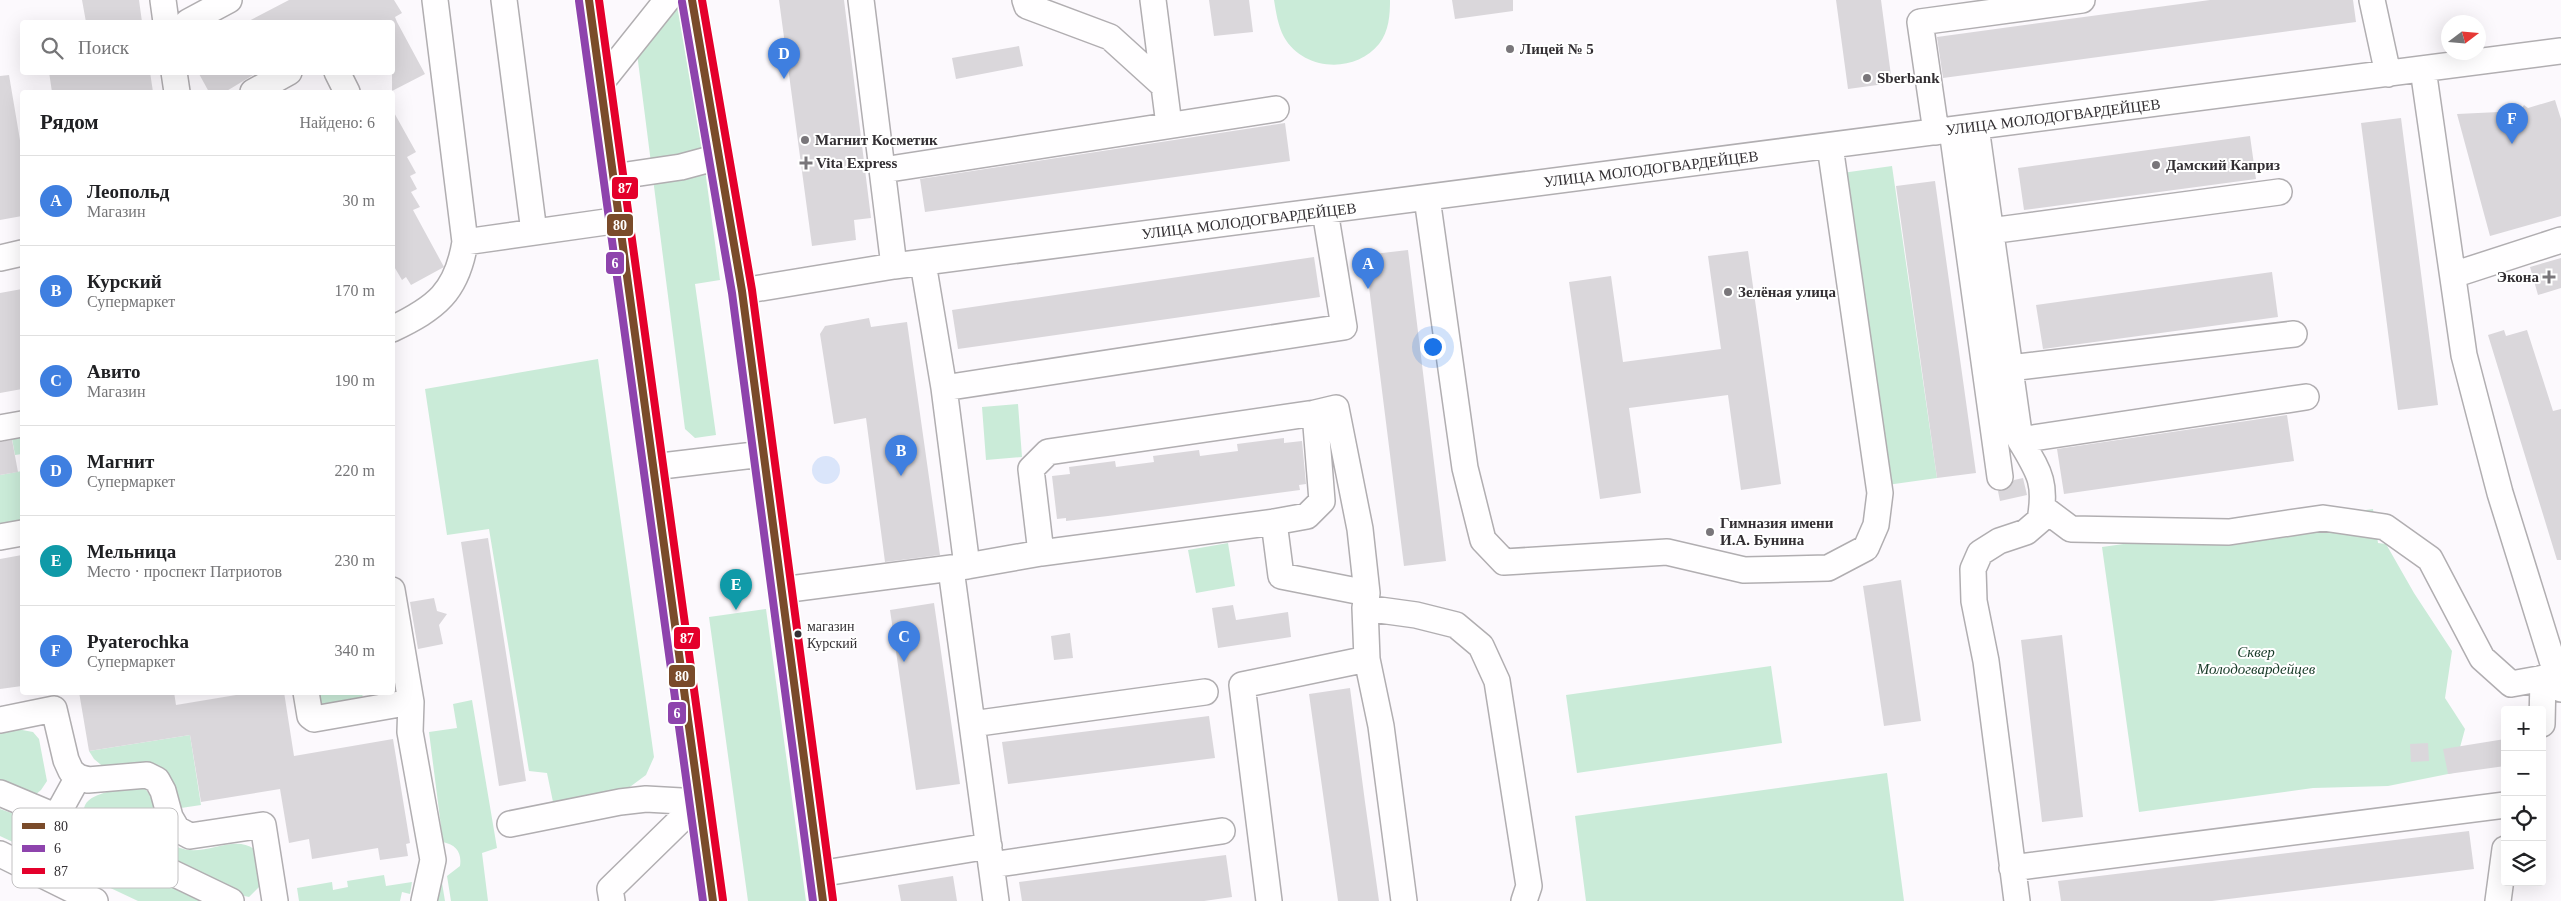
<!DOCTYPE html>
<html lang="ru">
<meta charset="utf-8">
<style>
body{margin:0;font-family:"Times New Roman",serif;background:#f6f6f6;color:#202124}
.controls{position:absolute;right:15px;bottom:15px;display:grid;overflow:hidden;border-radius:5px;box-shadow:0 5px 20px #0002}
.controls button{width:45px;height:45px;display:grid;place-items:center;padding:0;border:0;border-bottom:1px solid #e0e0e0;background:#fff;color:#202124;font:25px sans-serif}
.compass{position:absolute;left:2441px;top:15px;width:45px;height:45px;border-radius:50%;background:#fff;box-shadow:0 5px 20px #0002;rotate:74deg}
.you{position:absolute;left:1432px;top:346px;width:18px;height:18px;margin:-12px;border:4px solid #fff;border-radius:50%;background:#1a73e8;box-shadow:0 0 0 8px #1a73e833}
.badge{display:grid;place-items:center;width:32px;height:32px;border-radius:50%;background:#79767a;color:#fff;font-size:16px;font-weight:700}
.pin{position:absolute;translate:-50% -41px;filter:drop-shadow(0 1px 2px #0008)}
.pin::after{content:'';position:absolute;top:26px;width:18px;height:15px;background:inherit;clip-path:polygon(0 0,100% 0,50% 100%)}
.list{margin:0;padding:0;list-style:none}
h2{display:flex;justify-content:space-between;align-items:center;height:65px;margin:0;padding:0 20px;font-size:21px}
h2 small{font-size:16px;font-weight:400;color:#757577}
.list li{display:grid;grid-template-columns:32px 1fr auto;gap:15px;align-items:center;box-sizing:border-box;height:90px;padding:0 20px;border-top:1px solid #e0e0e0}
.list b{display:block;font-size:19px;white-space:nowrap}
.list p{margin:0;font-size:16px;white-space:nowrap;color:#757577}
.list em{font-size:16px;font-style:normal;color:#757577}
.icon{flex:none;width:28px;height:28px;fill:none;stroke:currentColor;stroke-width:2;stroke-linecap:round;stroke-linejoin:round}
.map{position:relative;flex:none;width:2561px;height:901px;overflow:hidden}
.search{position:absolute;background:#fff;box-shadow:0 5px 20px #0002;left:20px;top:20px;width:375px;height:55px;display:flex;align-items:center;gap:12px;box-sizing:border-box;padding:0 18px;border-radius:5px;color:#757577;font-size:19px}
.panel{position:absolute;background:#fff;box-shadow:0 5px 20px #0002;left:20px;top:90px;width:375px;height:605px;border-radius:5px}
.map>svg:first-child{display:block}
.green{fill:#caebd8}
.water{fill:#dae5fa}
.building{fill:#dad7db}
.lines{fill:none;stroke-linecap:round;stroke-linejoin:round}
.minor-casing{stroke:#b1aeb1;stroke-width:28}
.highway-casing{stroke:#d9d7d9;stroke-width:30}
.minor{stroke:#fffeff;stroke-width:25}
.highway{stroke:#c6d4d2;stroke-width:28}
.bus-1-casing{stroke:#fff;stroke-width:11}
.bus-2-casing{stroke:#fff;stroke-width:11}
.bus-3-casing{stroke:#fff;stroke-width:11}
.bus-1{stroke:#7a4b2a;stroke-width:8}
.bus-2{stroke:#8e44ad;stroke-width:8}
.bus-3{stroke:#e4002b;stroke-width:8}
.poi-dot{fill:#79767a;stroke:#fff;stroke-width:2}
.bus-dot{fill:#332f33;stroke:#fff;stroke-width:2}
.labels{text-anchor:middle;stroke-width:4;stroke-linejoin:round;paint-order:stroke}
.bus-label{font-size:14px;fill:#332f33;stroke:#fff;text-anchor:start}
.poi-label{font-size:15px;font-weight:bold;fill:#332f33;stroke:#fff;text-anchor:start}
.street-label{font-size:15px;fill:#332f33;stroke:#fff}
.park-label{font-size:15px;font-style:italic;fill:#163926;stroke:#fff}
.key{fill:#fff;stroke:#c2c1c2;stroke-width:1}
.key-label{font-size:14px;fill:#332f33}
.line-badge{stroke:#fff;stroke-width:2}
.badge-label{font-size:14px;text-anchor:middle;font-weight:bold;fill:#fff}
</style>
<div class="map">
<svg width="2561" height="901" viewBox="0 0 2561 901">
<rect width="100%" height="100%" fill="#fcf9fd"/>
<path class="green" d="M651,0h31l38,280 -25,4 21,151 -21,3 -10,-9 -52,-407z
M1274,0h116c0,15 -1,31 -11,44 -24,30 -76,27 -95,-7 -6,-11 -8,-25 -10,-37z
M1892,166l45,312 -50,7 -45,-312z
M598,359l56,398 -8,18 -23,17 -65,12 -5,-2 -6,-29 -18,-2 -40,-242 -42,6 -22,-146z
M1018,404l4,53 -36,3 -4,-53z
M22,437v17l-7,1 -3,-16z
M22,471v49l-22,4v-49z
M2373,509l5,34 8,1 28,49 38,58 -7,47 20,31 -12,44 -65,13 -75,2 -174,24 -37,-265z
M1228,543l7,43 -39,7 -8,-43z
M766,609l40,292h-58l-39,-284z
M393,637l7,47 -5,11 -24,8 -2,-10 23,-1z
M1771,666l11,77 -205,30 -11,-78z
M314,693h48l2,11 -47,7z
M472,700l25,148 -15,5 6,48h-37l-4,-25 13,-10c2,-14 -4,-21 -17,-24l-14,-110 28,-4 -4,-24z
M17,729l16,3 6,7 8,42 -6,9 -6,5 -35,-12v-52z
M190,735l11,70 -20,3 -5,-20 -9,-15 -61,-4 -12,-10 -5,-8z
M1887,773l17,128h-318l-11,-85z
M128,788l17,1c13,13 9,35 21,49 27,30 63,-7 88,11l8,30 -2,7 -11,11 -9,-2 -153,-75c-14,-25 25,-29 41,-32z
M0,809l57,20 151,72h-70l-138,-65z
M384,875l2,11 26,-4 -2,12 -8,-2 -2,9h-101l-2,-13 35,-6 1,8 15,-3 -1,-6z
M441,877l4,24h-14z"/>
<path class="water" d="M812 470a14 14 0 1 1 28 0a14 14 0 1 1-28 0Z"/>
<path class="building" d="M82,0h57l3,22h-56z
M289,0h105l8,13 -7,4 2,5 28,52 -33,17v-69h-145z
M779,0h65l27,218 -17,2 2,20 -44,6z
M1209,0h40l4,32 -39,4z
M1452,0h61v11l-58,8z
M1836,0h45l11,83 -44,6z
M2210,0h143l3,22 -413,56 -6,-41z
M1019,46l4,20 -67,13 -4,-21z
M49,72h101l3,20h-101z
M198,72h60l-33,20h-16z
M9,75l13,77v64l-22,4v-144z
M2555,100l6,19v97l-71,20 -33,-122 63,-3 4,-6 4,3z
M392,109l24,43 -9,5 9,16 -6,3 7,13 -6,3 9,15 -7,3 31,57 -33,18 -5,-8 -4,3 -10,-17z
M2401,118l37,287 -40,5 -37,-287z
M1285,123l5,38 -365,51 -5,-33z
M2250,136l6,43 -232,31 -6,-42z
M1935,181l41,292 -39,5 -41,-292z
M1408,250l38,311 -42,5 -39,-311z
M1748,251l33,233 -40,6 -13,-95 -99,13 12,85 -41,6 -31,-217 42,-6 12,86 98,-13 -13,-93z
M1314,257l6,40 -362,52 -6,-39z
M2561,258v30l-23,7 -8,-28z
M2272,272l6,45 -235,32 -7,-44z
M22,289v100l-22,4v-100z
M869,318l2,9 36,-5 33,233 -55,7 -19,-144 -32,6 -14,-90 5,-8z
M2504,330l2,6 21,-6 26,81 8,-2v151h-4l-69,-225z
M2287,415l7,46 -230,33 -7,-45z
M1284,438v5l18,-2 4,43 -7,1 1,5 -192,26 -42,5v-3l-9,1 -5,-43 18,-2 -1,-7 46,-6 1,6 38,-5 -1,-6 46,-6 1,6 38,-5 -1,-7z
M12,440l6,32 -18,3v-33z
M2023,478l4,17 -27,6 -2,-10 10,-2 6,-9z
M488,538l38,243 -27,5 -38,-244z
M22,555v131l-22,3v-130z
M1901,580l20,141 -37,5 -21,-140z
M434,598l3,13 10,3 -8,11 4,19 -25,5 -8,-47z
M934,603l26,181 -44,6 -26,-180z
M1233,605l3,15 52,-8 3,25 -73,11 -6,-40z
M1070,633l3,25 -19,2 -3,-24z
M2062,635l21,182 -41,5 -21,-182z
M1350,688l15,114 14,99h-41l-29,-207z
M79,692h95l2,13 78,-13h30l10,64 99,-17 17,104 -4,1 2,12 -28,4 -2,-12 -66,11 -3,-20 -20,4 -9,-54 -79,13 -11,-67 -101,16z
M1209,716l6,42 -207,26 -6,-42z
M2505,739v27l-57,8 -5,-25z
M2428,743l1,18 -18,1 -1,-18z
M2469,831l5,38 -262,32h-151l-3,-20z
M1226,855l6,42 -28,4h-182l-3,-19z
M953,876l4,25h-56l-3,-16z"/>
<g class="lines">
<g class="minor-casing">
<path id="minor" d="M163,0l3,22
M504,0l30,232
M692,0l50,291 81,610
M861,0l33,266
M1025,0l2,6 83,31 54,49
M1153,0l16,125
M2372,0l16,74
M188,22l41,-22
M2423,69l41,286 36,138 61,196
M174,72l3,20
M337,72l10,20
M600,84l67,-84
M253,92l36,-20
M1976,127l44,313
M1952,130l48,347
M1936,132l-16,-110 162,-22
M883,170l393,-61
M613,177l68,-10 37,-10
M1427,198l38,270 18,72 21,22 163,-10 77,18 84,-2 38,-20 10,-23 4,-32 -50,-347
M1990,231l289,-39
M465,242l155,-22
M0,258l22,-5
M2453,275l108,-35
M742,291l152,-25 1667,-215
M392,329c44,-21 65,-37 73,-87l-30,-242
M2010,368l284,-34
M944,388l400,-61 -19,-116
M1315,413l21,-5 24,121 7,64 -2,15 2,51 14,67 23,175
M0,428l22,-4
M653,467l110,-13
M2043,508l28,21 158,3 94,-14 62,9 45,32 52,99 29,26 50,-9
M0,537l22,-4
M1041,553l-10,-84 17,-17 267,-39 7,88 -15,15 -33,6
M967,566l74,-13 233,-31 7,54 86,17
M951,569l45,332
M392,590l19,112 -1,30 23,128 -9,41
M782,590l185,-24 -23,-178 -21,-125
M1365,608l51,7 40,10 25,21 16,35 32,205 -5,15
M306,692l4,24 4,3 97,-17
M0,720l54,-11 12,51 5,11 7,6 10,3 59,-5 10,5 6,11 7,26 7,12 13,7 73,-11 12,76
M972,724l233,-32
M2542,724l1,-46
M0,793l50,21 181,87
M56,817l22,-40
M510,824l110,-22 26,-3 53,3
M0,854l95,47
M991,865l231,-34
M2012,868l493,-63
M819,874l170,-28
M612,901l-2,-12 89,-87
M1269,901l-27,-216 125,-26
M2017,901l-31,-240 -12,-60 -1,-32 7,-16 19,-12 27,-9 14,-12c7,-38 -1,-48 -20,-80l286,-43
M2498,901l7,-52"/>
</g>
<g class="highway-casing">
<path id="highway" d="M589,0l124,901"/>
</g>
<use href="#minor" class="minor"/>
<use href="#highway" class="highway"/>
<g class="bus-1-casing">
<path id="bus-1" d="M589,0l124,901
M692,0l50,291 81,610"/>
</g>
<g class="bus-2-casing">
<path id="bus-2" d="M579,1l124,900
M682,2l50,291 81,608"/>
</g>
<g class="bus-3-casing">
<path id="bus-3" d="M599,0l124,900
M702,0l50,290 81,610"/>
</g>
<use href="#bus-1" class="bus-1"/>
<use href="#bus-2" class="bus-2"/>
<use href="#bus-3" class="bus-3"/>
</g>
<g class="poi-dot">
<circle cx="1510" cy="49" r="5"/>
<circle cx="1867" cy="78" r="5"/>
<circle cx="805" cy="140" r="5"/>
<path d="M803.5 155.5h5v5h5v5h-5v5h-5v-5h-5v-5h5z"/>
<circle cx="2156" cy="165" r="5"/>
<path d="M2546.5 269.5h5v5h5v5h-5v5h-5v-5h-5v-5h5z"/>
<circle cx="1728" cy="292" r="5"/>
<circle cx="1710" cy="532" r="5"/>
</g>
<circle class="bus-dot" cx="798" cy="634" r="4.5"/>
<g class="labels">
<g class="bus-label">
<text x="807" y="631">магазин<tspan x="807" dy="17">Курский</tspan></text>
</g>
<g class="poi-label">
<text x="1520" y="54">Лицей № 5</text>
<text x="1877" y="83">Sberbank</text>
<text x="815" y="145">Магнит Косметик</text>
<text x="816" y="168">Vita Express</text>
<text x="2166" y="170">Дамский Каприз</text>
<text x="2539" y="282" text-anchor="end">Экона</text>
<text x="1738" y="297">Зелёная улица</text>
<text x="1720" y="528">Гимназия имени<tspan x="1720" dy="17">И.А. Бунина</tspan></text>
</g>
<g class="street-label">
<text transform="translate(2053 117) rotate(-7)" y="5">УЛИЦА МОЛОДОГВАРДЕЙЦЕВ</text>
<text transform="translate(1651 169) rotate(-7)" y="5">УЛИЦА МОЛОДОГВАРДЕЙЦЕВ</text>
<text transform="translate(1249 221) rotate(-7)" y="5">УЛИЦА МОЛОДОГВАРДЕЙЦЕВ</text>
</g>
<g class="park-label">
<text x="2256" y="657">Сквер<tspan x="2256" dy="17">Молодогвардейцев</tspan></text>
</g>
</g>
<rect x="12" y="808" width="166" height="80" rx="8" class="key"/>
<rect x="22" y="823" width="23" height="6" fill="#7a4b2a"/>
<rect x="22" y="845" width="23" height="7" fill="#8e44ad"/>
<rect x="22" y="868" width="23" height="6" fill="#e4002b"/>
<g class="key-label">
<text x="54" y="831">80</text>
<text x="54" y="853">6</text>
<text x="54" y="876">87</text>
</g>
<g class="line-badge">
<rect x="611" y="176" width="28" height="24" rx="5" fill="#e4002b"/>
<rect x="606" y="213" width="28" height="24" rx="5" fill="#7a4b2a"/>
<rect x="605" y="251" width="20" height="24" rx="5" fill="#8e44ad"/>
<rect x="673" y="626" width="28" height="24" rx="5" fill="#e4002b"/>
<rect x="668" y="664" width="28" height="24" rx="5" fill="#7a4b2a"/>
<rect x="667" y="701" width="20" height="24" rx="5" fill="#8e44ad"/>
</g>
<g class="badge-label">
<text x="625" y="193">87</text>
<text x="620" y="230">80</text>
<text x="615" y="268">6</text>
<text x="687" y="643">87</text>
<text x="682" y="681">80</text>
<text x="677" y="718">6</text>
</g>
</svg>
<div class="controls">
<button>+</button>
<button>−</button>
<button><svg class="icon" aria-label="locate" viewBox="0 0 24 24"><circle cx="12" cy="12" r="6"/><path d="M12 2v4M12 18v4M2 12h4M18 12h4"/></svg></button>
<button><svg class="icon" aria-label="layers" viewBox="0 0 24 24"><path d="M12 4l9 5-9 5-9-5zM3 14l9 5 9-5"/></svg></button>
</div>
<svg class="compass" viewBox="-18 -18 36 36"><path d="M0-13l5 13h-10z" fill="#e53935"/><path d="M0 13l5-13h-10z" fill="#757577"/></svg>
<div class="you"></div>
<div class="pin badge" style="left:1368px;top:289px;background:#3f7fe0">A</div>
<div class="pin badge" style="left:901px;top:476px;background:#3f7fe0">B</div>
<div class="pin badge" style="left:904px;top:662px;background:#3f7fe0">C</div>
<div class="pin badge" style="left:784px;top:79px;background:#3f7fe0">D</div>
<div class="pin badge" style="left:736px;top:610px;background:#0f9aa8">E</div>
<div class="pin badge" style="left:2512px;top:144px;background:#3f7fe0">F</div>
<div class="search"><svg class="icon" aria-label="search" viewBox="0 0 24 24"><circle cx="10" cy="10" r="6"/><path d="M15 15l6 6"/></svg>Поиск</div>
<section class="panel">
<h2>Рядом<small>Найдено: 6</small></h2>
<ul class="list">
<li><span class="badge" style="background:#3f7fe0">A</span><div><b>Леопольд</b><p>Магазин</p></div><em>30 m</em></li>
<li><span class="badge" style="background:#3f7fe0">B</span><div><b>Курский</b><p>Супермаркет</p></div><em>170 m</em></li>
<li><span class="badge" style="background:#3f7fe0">C</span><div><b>Авито</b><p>Магазин</p></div><em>190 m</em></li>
<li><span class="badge" style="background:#3f7fe0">D</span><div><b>Магнит</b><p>Супермаркет</p></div><em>220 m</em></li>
<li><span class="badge" style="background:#0f9aa8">E</span><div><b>Мельница</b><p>Место · проспект Патриотов</p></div><em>230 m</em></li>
<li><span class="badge" style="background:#3f7fe0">F</span><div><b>Pyaterochka</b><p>Супермаркет</p></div><em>340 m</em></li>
</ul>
</section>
</div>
